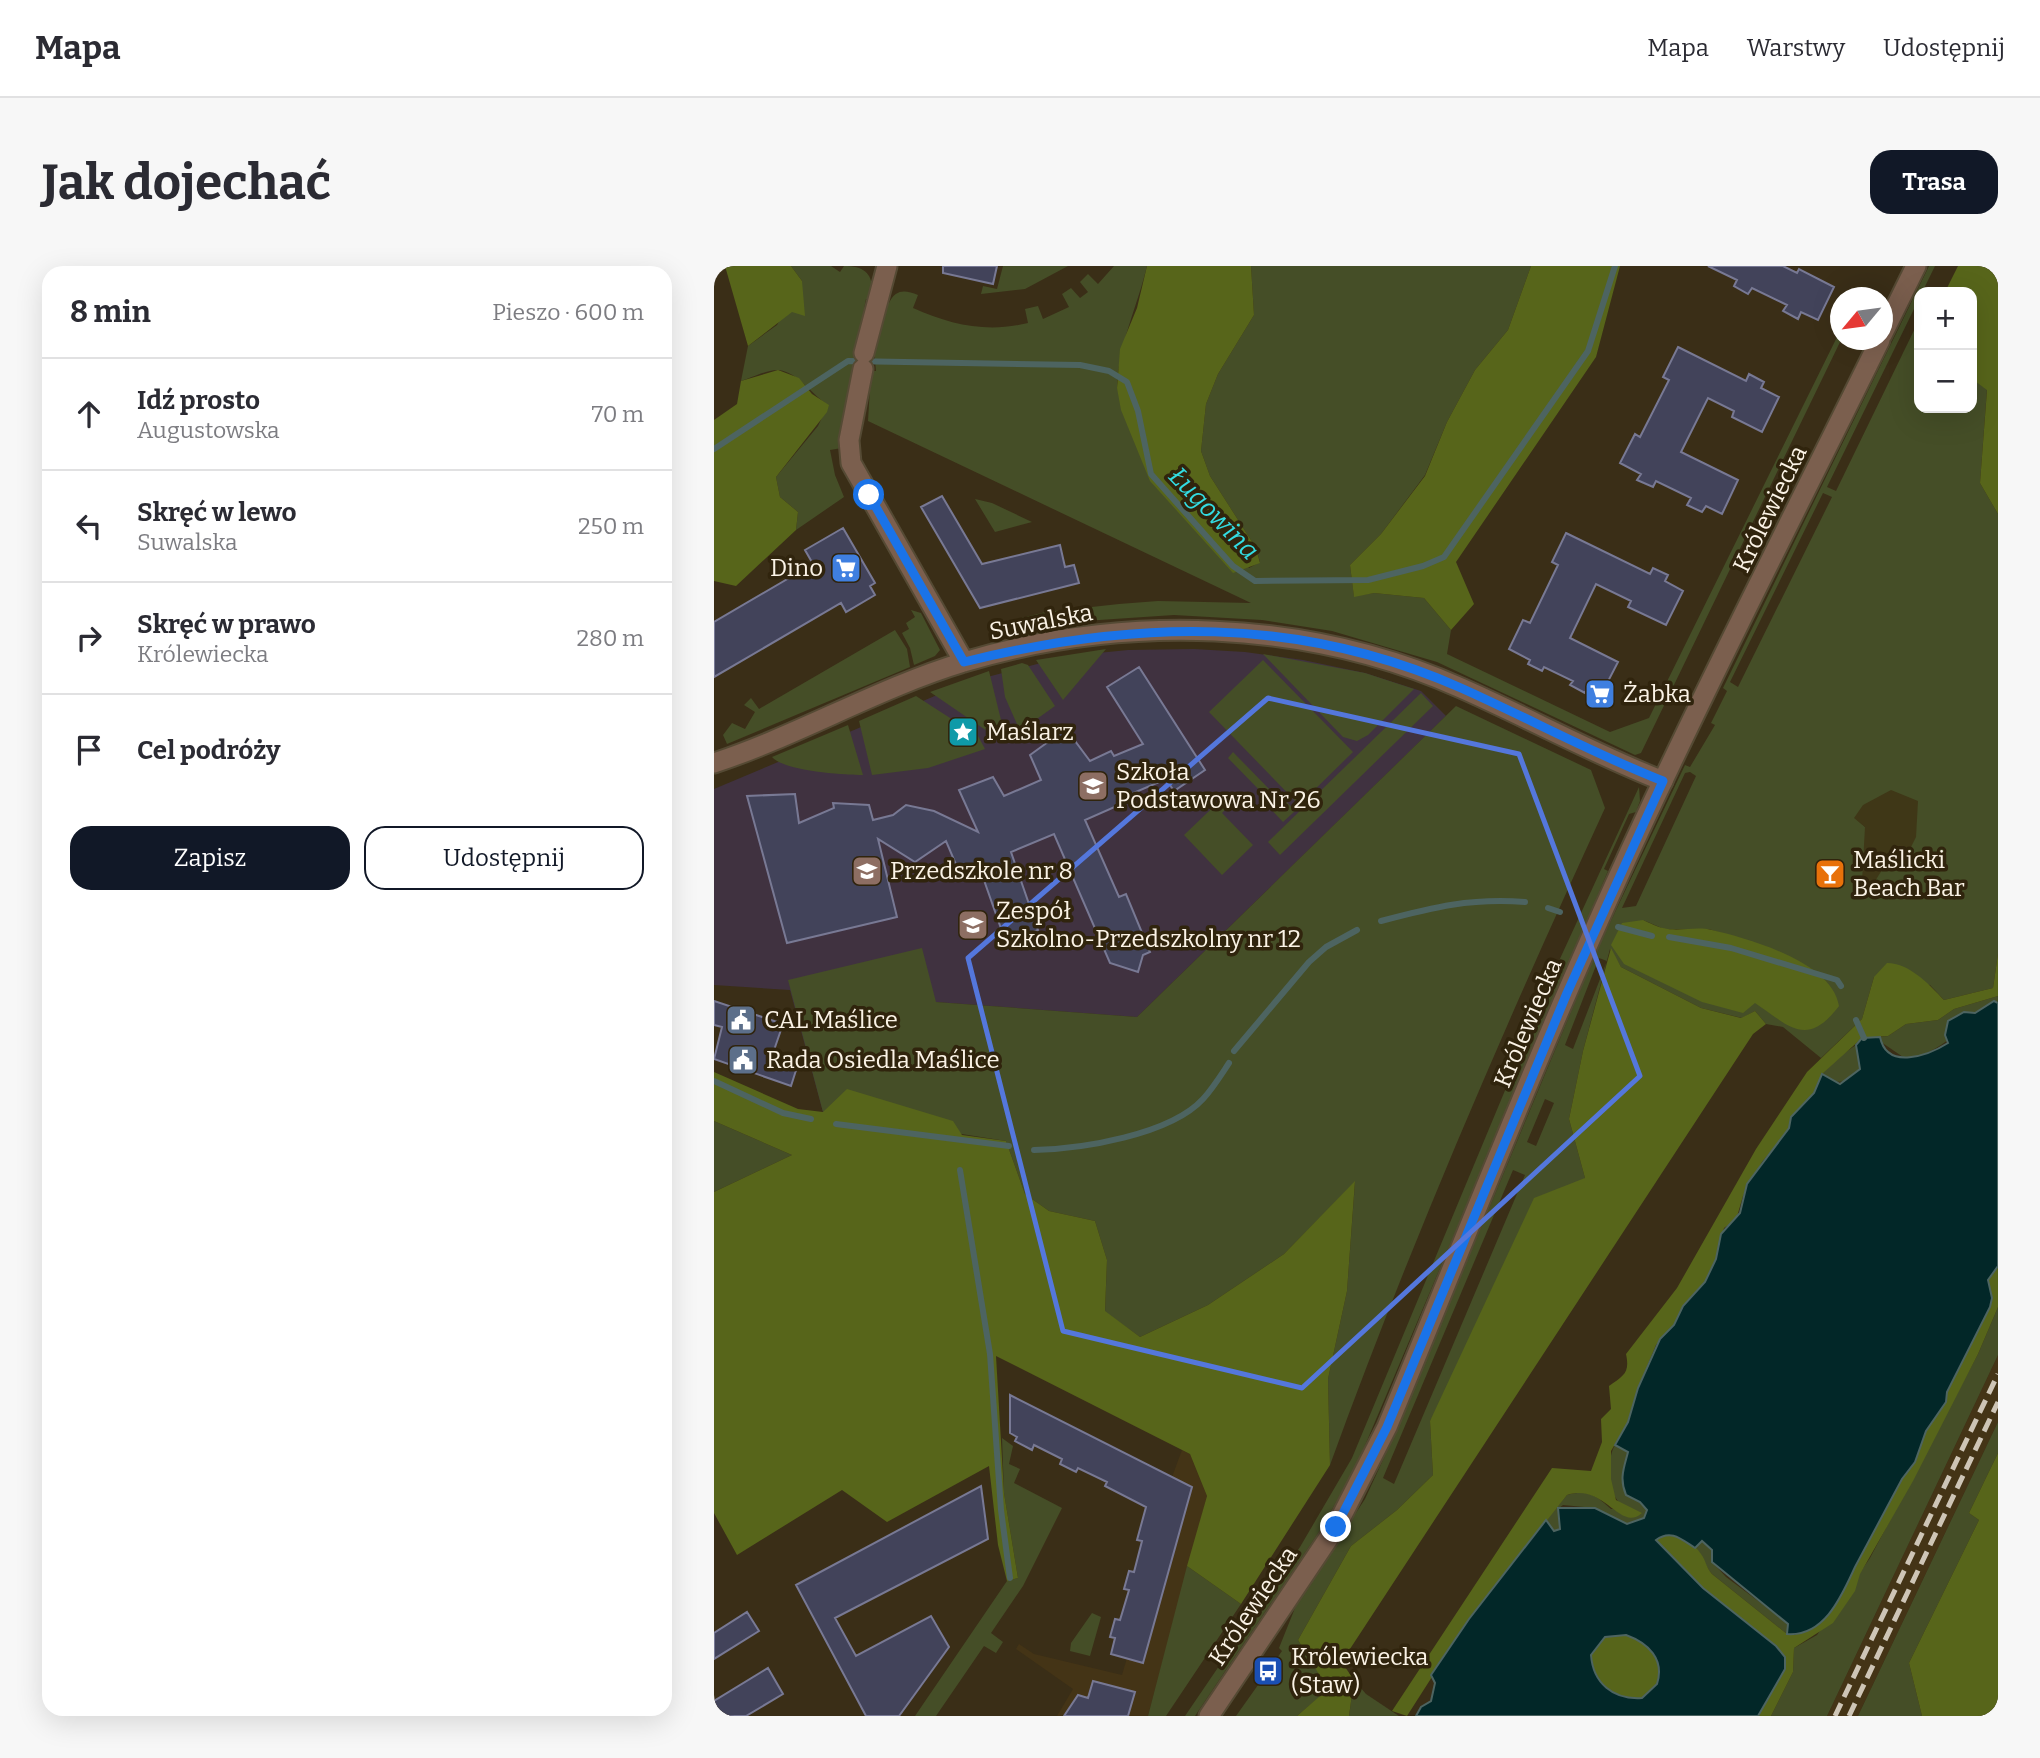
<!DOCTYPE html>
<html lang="pl">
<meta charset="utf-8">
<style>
body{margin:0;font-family:Bitter,serif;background:#f7f7f7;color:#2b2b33}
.controls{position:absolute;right:21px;top:21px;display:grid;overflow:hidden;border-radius:14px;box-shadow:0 7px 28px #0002}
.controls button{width:63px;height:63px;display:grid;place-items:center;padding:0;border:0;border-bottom:2px solid #e1e1e2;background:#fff;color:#2b2b33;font:35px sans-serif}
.compass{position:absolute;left:1116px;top:21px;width:63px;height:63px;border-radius:50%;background:#fff;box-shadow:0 7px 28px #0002;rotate:241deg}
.stop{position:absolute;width:21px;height:21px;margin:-16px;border:5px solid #1a73e8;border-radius:50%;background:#fff}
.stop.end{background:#1a73e8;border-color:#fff;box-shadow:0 2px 7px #0008}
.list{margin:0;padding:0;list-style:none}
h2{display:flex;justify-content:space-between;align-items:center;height:91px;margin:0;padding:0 28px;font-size:30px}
h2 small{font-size:23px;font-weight:400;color:#7c7c81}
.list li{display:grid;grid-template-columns:46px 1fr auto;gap:21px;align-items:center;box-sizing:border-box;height:112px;padding:0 28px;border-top:2px solid #e1e1e2}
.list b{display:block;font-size:26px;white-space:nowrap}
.list p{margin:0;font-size:23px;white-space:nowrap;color:#7c7c81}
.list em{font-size:23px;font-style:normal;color:#7c7c81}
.actions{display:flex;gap:14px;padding:21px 28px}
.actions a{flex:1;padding:16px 0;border:2px solid #111827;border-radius:21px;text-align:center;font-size:24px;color:#111827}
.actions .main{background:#111827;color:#fff}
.icon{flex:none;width:38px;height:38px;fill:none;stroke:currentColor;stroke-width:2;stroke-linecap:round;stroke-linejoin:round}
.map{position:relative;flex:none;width:1284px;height:1450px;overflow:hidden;border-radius:21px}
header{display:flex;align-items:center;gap:42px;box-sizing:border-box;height:98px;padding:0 35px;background:#fff;border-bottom:2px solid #e1e1e2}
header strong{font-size:33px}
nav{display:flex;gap:38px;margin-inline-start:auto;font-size:24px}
.intro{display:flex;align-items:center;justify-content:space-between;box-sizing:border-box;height:168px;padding:0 42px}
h1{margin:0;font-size:49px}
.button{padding:18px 32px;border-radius:21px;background:#111827;color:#fff;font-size:24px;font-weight:700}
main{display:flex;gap:42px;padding:0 42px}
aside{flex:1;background:#fff;border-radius:21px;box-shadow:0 7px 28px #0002}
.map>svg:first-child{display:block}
.built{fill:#443416}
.education{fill:#403240}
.green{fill:#454e27;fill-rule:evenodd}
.forest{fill:#57651a}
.sand{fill:#3f3717}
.water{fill:#022728;stroke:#4d6461;stroke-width:2;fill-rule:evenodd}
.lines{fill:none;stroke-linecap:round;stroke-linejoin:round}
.stream{stroke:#4d6461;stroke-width:6}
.building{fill:#42435a;stroke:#787994;stroke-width:2}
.minor-casing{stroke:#554a34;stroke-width:23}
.tertiary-casing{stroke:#554a34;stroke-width:23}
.minor{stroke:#7b5f4e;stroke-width:19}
.tertiary{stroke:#7b5f4e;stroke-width:19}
.rail{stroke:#cec5b6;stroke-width:5;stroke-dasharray:14 7;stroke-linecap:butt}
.route{stroke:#1a73e8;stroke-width:9}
.marked{fill:none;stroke:#5477dc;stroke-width:5;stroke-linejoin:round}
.labels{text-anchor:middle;stroke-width:7;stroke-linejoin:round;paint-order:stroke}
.street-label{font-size:24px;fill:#fbf3e6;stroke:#30240d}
.poi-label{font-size:24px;fill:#fbf3e6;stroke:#30240d;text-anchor:start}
.water-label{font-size:26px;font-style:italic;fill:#33dce2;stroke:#30240d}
</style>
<header>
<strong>Mapa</strong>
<nav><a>Mapa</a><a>Warstwy</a><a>Udostępnij</a></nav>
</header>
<div class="intro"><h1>Jak dojechać</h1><a class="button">Trasa</a></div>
<main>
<aside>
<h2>8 min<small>Pieszo · 600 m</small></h2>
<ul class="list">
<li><svg class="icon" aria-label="ahead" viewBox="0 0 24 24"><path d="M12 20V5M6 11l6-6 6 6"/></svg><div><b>Idź prosto</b><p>Augustowska</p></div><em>70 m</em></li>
<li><svg class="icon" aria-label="left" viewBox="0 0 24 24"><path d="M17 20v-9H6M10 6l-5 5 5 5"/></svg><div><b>Skręć w lewo</b><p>Suwalska</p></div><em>250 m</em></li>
<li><svg class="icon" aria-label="right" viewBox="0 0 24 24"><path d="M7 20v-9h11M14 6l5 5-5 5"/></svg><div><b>Skręć w prawo</b><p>Królewiecka</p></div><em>280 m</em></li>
<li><svg class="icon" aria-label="arrive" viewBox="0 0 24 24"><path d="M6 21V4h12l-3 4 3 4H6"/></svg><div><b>Cel podróży</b></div></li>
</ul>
<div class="actions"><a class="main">Zapisz</a><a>Udostępnij</a></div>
</aside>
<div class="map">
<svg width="1284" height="1450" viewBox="0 0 1284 1450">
<rect width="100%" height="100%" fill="#3a2e17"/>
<path class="built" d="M1284,1089v67l-140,294h-31z
M468,1184l8,4 17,42 -59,220h-91l16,-27 -57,-40 3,-5 15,10 88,21 5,-17 16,5 49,-175 -20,-11z"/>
<path class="education" d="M480,383l51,3 58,8 62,13 56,18 25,25 -309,301 -201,-15 -113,110 -33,-122 -76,-5v-196l254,-107 100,-26 60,-6z"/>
<path class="green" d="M77,0h40l9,6 4,-6c23,0 31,10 27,33h-5l-9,48v27l-15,74 -12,2 5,25 9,22 -48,33 2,-18 -18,-15 -4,-20 42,-51 10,-21c-16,-10 -29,-32 -49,-35 -11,-1 -28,8 -38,11l7,-35 29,-21 25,-44z
M289,0h65l-43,23 -44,5 2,-8 14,3z
M400,0h33c-10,42 -29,79 -30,122l132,180 11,-6 -4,-14 -46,-72 -9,-25 5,-47 12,-30 36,-59 -3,-49h280l-23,64 -33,40 -28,52 -22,53 -44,59 -31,31 4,31 20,-3 50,5 27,32 -4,24 163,78 39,-14 191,-387 1,9 -200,413 -6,2 -198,-93 -105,-31 -70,-11 -88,-5 -90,6 -92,16 -3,-11 57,-14 73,-8 39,-3 93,2 -383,-182 3,-50h5l-2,-22 11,-46h4c7,-14 16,-13 29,-8l-5,13c38,17 74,25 115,15l-3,-14 13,-3 5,13 26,-12 -7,-13 9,-6 9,10 8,-6 -8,-10 8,-8 10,10z
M1215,0h6l-108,221 9,4 83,-171v88h53v-29l15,10 -7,94 18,31v440l-5,34 -49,12 -14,-15 -56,-8 -12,42 -41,39 -38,-31 -17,-3 -11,-13 -13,7 -41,-10 -80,-41 -11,-18 -27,102 -14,68 16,59 -155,243 3,54 -36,35 -46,36 -53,94 31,49 -32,27h-61l46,-65 -3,-3 18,-45 68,-104 29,-63 202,-484 89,-187 5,2 25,-42 -4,-2 16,-32 -4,-3zM1109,227l9,4 -94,190 -8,-5zM976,506l6,4 -60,130 -14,2 63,-135zM1141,552l53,35 -27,17 -9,15 -7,-58zM929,654l21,9h45l29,10 42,81zM885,692l8,3 -34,88 -8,-4zM831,833l9,4 -18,43 -9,-4zM799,904l12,5 -131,309 -11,-6z
M261,233l17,4 40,19 -37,10z
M197,344l10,3 19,37 -5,6 -21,9 -4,-17 -8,-15 7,-4 -3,-6 9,-6z
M181,364l12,19 3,18 -183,77 -4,-9 9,-12 13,6 10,-17 -11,-7 7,-7 8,11z
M392,383l-43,51 -27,-40z
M549,388l102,19 49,16 -46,46 -11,6 -14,-4z
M549,394l90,92 -54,53 -90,-93z
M308,397l6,2 27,41 -35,25 -15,-34 -4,-28z
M275,405l13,53 -15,7 -57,-39z
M707,427l12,13 -153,149 -12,-13z
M202,430l62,40 7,13 -57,19 -56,7 -13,-54z
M742,440l135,64 14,38c-99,215 -194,434 -275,657l-2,-86 19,-88 8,-109 -71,72 -76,51 -68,32 -35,-25 2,-52 -12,-39 -46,-10 -24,-17 -19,-53 -183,-29 -35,-132 134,-32 14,54 201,15z
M134,459l15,50c-19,0 -79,-4 -91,-18z
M519,486l42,43 3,-3 17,19 -12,11 -17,-18 3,-4 -41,-42z
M925,521l1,14 -4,11 -7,2 -25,55 4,2 -250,591 -35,64 -128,190h-10l115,-169 52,-89 206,-495z
M515,526l7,7 -14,14 31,32 -31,30 -38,-40z
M1284,730v7l-5,-2c-33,22 -45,51 -87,58l-25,-17 -1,-5 8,-1 18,-12 32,-4 16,-11z
M1142,779l4,24c-13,15 -23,17 -38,5l12,-14z
M0,855l78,34 -78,37z
M1284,1041v48l-171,361h-56l22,-44 1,-24 23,-13 53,-77 108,-204z
M1284,1156v31l-29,60 10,7 -70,143 13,53h-64z
M288,1172l11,8 -4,18 11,5 -6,14 48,25 -39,78 -32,47 12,9 -7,11 -12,-7 -48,70h-21l92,-135 11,-3 -14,-85z
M901,1179l13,7 -3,10 8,37 7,3 7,8 -3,8 -17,6 -32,-16 -32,-3 -4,3 1,21 -6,2 -8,-11 21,-25c20,-6 29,0 44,14l14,-2c-18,-9 -19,-47 -10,-62z
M987,1275l11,9v12l14,15 63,47 -2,10 -75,-60c-8,-9 -8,-18 -17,-26z
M473,1300l54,38 -75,112h-18z
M378,1347l9,4 -11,39 -20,-5 1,-8z
M640,1414l12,14 33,22h-50z"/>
<path class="forest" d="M11,0h66l11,15 3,35 -13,-4 -44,34z
M433,0h104l3,49 -36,59 -12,30 -5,47 9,25 46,72 4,15 -27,10 -83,-92 -29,-71 -4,-22 3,-39 17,-41z
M817,0h89l-24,91 -140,205 18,42 -23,26 -27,-32 -50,-5 -20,4 -4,-32 31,-31 44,-58 22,-54 28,-52 33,-40z
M1244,0h40v248l-18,-31 7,-93 -15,-11v-87h-27z
M64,104l21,8 13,16 17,11 -2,7 -51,65 4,20 18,15 -2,18 -60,56 -22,-5v-161l23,-16 4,-23z
M929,654c7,3 14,7 20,8 16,4 33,-2 49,2 38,9 120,32 127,76 -32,42 -49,21 -84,-3l-12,10 -41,-11 -78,-38 -13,-19 11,-22z
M897,682l10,19 80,41 40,10 14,-7 11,13 -13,10 -405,618 -3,15 9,13 -5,36h-52l31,-27 -30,-49 53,-94 46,-36 36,-35 -3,-54 104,-223 51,-20 -16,-59 14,-68z
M1284,688v42l-44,13 -16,11 -32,4 -18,12 -26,2 -40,36 -8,19 -23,24 -1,11 -28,34 -19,34 -7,24 -12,8 -8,31 -11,23 -22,24 -9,19 -18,20 -18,43 -10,34 -17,29v28l5,21 26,13c-22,20 -37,-30 -75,-18l-98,124 -62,97 -15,-5 160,-243 39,3 11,-29 -1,-23 10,-10 -2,-23c15,-11 21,-13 17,-32l51,-66 79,-139 51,-77 55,-53 12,-42 13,-14c22,0 42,21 57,37l49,-12z
M0,806l84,37 25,3 24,-23 106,32 9,14 44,6 19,53 24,17 46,10 12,39 -2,51 35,26 68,-32 76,-51 71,-73 -8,110 -19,88 2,86 -89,139 -54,-38 20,-70 -17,-42 -194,-98 8,137 14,85 -11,3 -9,-36 -9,-79 -102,56 -45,-32 -105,65 -23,-42v-321l78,-37 -78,-34z
M1284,1000v41l-20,47 -65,127 -53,93 -5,17 -22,32 -39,25 -1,24 -22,44h-13l27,-47v-12l-9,-11 -73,-58 -47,-48c13,-11 36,0 45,14 5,7 5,13 11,20l75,60 8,1 57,-61 50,-96 13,-16 11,-31 20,-29 1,-10 43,-85 2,-9 -4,-18z
M1284,1187v263h-76l-13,-53 70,-143 -10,-7z
M912,1369c22,8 39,24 31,49l-15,14c-29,2 -48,-15 -51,-43l14,-18z"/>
<path class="sand" d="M1177,524l27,11 -2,36 -8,16 -26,17 -10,16 -10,-4 3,-55 -11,-9 9,-13z"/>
<path class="water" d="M1280,735l4,2v263l-10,14 4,18 -2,9 -43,85 -1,10 -20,29 -11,31 -13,17 -47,88c-13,28 -30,70 -68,67l1,-10 -76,-62v-12l-10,-9 -7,7c-14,-9 -24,-19 -39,-8l47,48 73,58 9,11v12l-27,47h-342l5,-9 10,-6 4,-18 -4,-8 38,-56 77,-99 8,11 6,-2 -2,-21h37l32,16 17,-6 3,-8 -7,-8 -14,-7c-7,-17 -2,-27 2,-43l-13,-7 13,-23 10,-34 22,-49 14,-14 9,-19 22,-24 11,-23 5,-25 19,-21 7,-29 42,-56 2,-11 23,-24 8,-19 18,10 20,-15 -4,-24 6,-7 18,-1c7,34 49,18 68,6l-3,-8 3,-14 16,-9 11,1zM912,1369c22,8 39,24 31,49l-15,14c-29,2 -49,-15 -51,-43l14,-18z"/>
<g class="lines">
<path class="stream" d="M0,183l134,-88 232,4 29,6 18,11 11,29 13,63 82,92 22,15 113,-1 55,-14 21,-9 144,-206 27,-85
M834,642l12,4
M667,655c53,-14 89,-23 144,-19
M904,661l34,9
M955,671l62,11 106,32 4,6
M1142,754l8,18
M520,785l75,-89 17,-15 31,-17
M0,815l69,32 28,6
M122,858l173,22
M320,884c47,-1 136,-15 169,-51 10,-11 18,-24 26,-36
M246,904l30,184 11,156 9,68"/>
</g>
<path class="building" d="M229,0h54l-4,18 -50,-11z
M994,0h75l14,7 2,-4 35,18 -16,33 -17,-8 -3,7 -15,-8 4,-6 -35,-17 -4,6 -14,-8 3,-6z
M964,81l68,34 3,-7 15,8 -3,6 18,9 -17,35 -30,-15 2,-6 -26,-13 -27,54 57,28 -16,34 -16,-8 -4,6 -15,-7 4,-7 -35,-17 -3,6 -16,-7 4,-6 -21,-11 15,-29 5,3 29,-57 -6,-3z
M228,230l40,68 78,-19 5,22 9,-2 5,18 -99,25 -59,-101z
M129,262l32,55 -5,3 5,9 -29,17 -5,-9 -127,74v-55l99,-58 -8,-14z
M852,267l84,41 3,-6 15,7 -3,6 18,10 -17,34 -38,-18 3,-6 -35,-17 -26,54 48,24 -17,33 -14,-7 -2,5 -15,-8 3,-4 -29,-14 -2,4 -14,-7 2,-4 -21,-11 14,-29 7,3 28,-58 -6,-3z
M425,401l66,103 -31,21 -8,-12 -42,18 2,5 -41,18 34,77 7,-3 24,58 -7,3 -5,17 -28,-9 -56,-129 -43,18 27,78 -7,3 -5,13 -22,-9 -25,-71 -19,8 -14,-33 -31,21 -37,-23 19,78 -110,26 -40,-147 48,-2 4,29 35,-15 -1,-5 36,2 4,15 20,-5 13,-10 28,6 44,21 -19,-42 34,-13 11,19 37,-16 -11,-25 36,-26 24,32 21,-10 3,5 29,-12 -36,-57z
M0,735l69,23 -11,32 26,8 -7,22 -77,-27 8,-32 -8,-2z
M296,1129l182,92 -49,176 -32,-9 4,-16 -5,-1 5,-18 5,1 9,-30 -5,-1 5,-18 5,1 8,-31 -5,-1 9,-33 -41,-21 2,-4 -29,-14 -2,4 -16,-8 2,-5 -28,-14 -2,5 -17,-9 2,-4 -7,-4z
M267,1220l7,53 -153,79 21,38 75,-40 18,31 -50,69h-33l-70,-131z
M33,1346l12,19 -45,28v-26z
M54,1402l15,26 -37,22h-32v-15z
M379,1415l42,11 -7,24h-64l14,-21 10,3z"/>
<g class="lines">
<g class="minor-casing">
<path id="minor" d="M150,87l23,-87
M149,103l-14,71 2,23 113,199
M0,497c85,-28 164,-75 250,-101 161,-48 343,-43 497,26 68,30 133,66 202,93"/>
</g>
<g class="tertiary-casing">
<path id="tertiary" d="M1168,69l34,-69
M495,1450l127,-189 51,-100c77,-185 150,-372 233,-554 82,-180 173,-356 260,-533"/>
</g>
<use href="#minor" class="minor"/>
<use href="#tertiary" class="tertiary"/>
<path class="rail" d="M1121,1450l163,-342
M1135,1450l149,-314"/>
</g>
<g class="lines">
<path class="route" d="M155,229l95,167c170,-42 333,-47 497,26 67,30 133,66 202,93l-96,212 -180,434 -51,100"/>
</g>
<path class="marked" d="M554,432l251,56 121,322 -338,312 -239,-57 -95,-373z"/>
<defs>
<g id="supermarket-square" transform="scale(1.575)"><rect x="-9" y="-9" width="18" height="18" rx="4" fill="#3f7fe0" stroke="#30240d"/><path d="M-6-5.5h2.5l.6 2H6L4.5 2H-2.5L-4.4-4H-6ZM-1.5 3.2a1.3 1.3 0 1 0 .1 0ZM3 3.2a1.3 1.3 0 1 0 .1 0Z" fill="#fff"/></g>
<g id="sight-square" transform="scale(1.575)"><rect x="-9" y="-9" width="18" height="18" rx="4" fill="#0f9aa8" stroke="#30240d"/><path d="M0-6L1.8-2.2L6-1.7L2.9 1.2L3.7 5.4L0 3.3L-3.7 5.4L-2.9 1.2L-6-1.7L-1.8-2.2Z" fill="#fff"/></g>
<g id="school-square" transform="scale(1.575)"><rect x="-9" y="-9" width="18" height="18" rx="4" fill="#8d6e63" stroke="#30240d"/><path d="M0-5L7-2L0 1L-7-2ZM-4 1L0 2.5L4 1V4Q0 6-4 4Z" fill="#fff"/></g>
<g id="bar-square" transform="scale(1.575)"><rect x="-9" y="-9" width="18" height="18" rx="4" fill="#e8710a" stroke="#30240d"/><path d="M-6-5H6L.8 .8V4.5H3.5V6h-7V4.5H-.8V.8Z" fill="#fff"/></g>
<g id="civic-square" transform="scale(1.575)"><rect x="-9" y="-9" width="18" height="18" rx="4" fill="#5c6f8a" stroke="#30240d"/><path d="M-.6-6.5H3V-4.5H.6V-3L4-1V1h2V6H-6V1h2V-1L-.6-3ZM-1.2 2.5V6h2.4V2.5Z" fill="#fff"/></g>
<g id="bus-square" transform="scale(1.575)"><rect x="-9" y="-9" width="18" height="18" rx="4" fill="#1a4fb4" stroke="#30240d"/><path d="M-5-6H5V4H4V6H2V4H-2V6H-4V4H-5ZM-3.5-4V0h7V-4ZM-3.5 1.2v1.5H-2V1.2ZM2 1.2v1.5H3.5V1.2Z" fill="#fff"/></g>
</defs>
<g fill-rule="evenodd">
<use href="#supermarket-square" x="132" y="302"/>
<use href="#supermarket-square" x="886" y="428"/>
<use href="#sight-square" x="249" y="466"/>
<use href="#school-square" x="379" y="520"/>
<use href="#school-square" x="153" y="605"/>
<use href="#bar-square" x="1116" y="608"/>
<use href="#school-square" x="259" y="659"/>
<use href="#civic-square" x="27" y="754"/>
<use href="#civic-square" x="29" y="794"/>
<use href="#bus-square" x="554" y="1405"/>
</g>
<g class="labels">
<g class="street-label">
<text transform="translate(1056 243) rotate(-64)" y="8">Królewiecka</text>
<text transform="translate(327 356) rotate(-11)" y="8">Suwalska</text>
<text transform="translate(814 757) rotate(-67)" y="8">Królewiecka</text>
<text transform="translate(539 1340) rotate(-56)" y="8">Królewiecka</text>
</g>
<g class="poi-label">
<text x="109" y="310" text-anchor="end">Dino</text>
<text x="909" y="436">Żabka</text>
<text x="272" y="474">Maślarz</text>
<text x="402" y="514">Szkoła<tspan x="402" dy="28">Podstawowa Nr 26</tspan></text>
<text x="1139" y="602">Maślicki<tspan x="1139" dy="28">Beach Bar</tspan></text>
<text x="176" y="613">Przedszkole nr 8</text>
<text x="282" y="653">Zespół<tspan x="282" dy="28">Szkolno-Przedszkolny nr 12</tspan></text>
<text x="50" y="762">CAL Maślice</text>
<text x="52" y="802">Rada Osiedla Maślice</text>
<text x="577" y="1399">Królewiecka<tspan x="577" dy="28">(Staw)</tspan></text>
</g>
<g class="water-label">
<text transform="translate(500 247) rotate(46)" y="9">Ługowina</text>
</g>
</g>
</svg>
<div class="controls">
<button>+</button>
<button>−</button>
</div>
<svg class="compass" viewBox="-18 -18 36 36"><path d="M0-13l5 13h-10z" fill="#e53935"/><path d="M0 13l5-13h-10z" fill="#7c7c81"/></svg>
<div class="stop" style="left:155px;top:229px"></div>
<div class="stop end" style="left:622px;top:1261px"></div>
</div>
</main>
